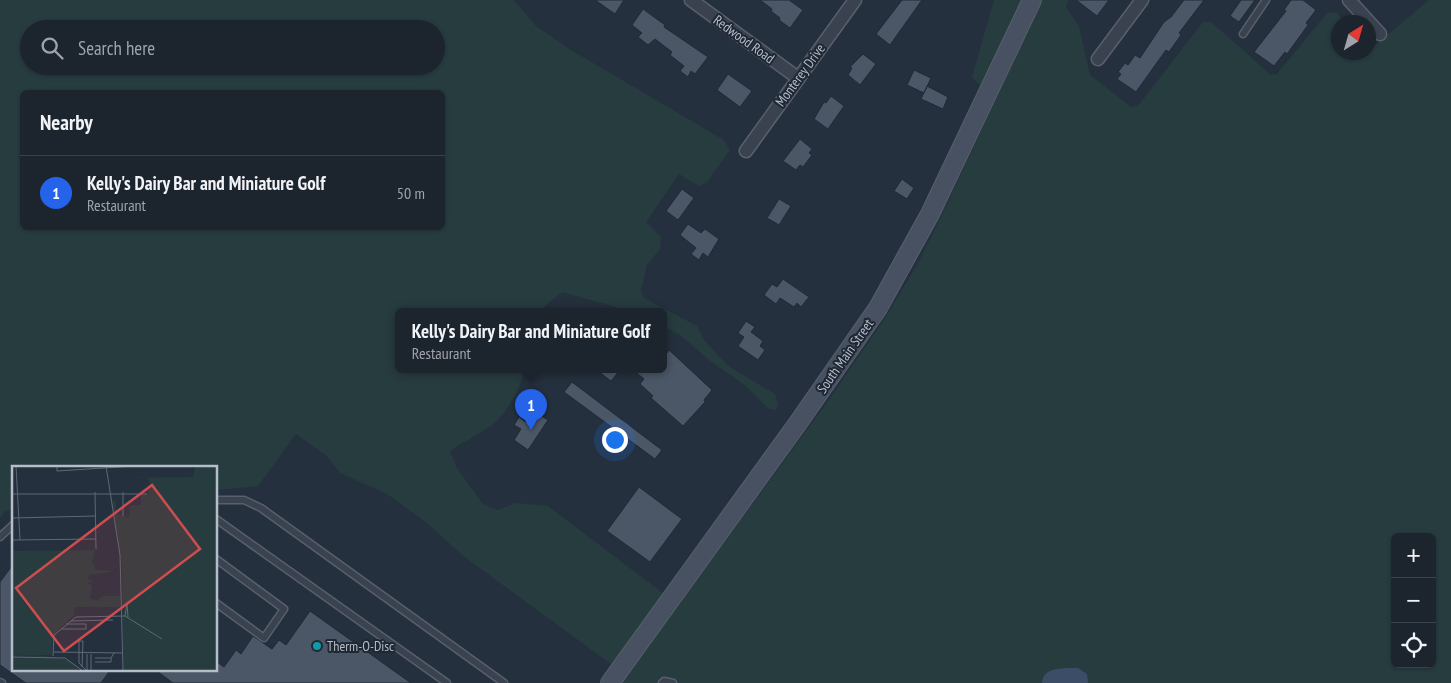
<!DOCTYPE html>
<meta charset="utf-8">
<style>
body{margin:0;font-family:"PT Sans Narrow",sans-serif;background:#29303a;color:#f1f3f6}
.controls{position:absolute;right:15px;bottom:15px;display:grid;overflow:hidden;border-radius:8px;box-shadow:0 1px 4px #0004}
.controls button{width:45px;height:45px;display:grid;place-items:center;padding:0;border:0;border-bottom:1px solid #3a414a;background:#1c242e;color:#f1f3f6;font:25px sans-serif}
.compass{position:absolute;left:1331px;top:15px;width:45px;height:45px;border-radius:50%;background:#1c242e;box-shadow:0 1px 4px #0004;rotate:37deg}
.you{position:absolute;left:614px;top:439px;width:18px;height:18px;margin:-12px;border:4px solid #fff;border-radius:50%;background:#1a73e8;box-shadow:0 0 0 8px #1a73e833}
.badge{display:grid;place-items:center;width:32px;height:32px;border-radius:50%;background:#2563eb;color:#fff;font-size:16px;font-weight:700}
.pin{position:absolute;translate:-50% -41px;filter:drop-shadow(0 1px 2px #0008)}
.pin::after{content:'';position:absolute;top:26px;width:18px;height:15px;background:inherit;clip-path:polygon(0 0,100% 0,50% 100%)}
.popup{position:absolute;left:395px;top:308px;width:272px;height:65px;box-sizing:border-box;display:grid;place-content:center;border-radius:8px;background:#1c242e;filter:drop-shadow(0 1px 4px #0005);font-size:16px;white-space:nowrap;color:#a0a4aa}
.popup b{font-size:19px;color:#f1f3f6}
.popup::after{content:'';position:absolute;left:50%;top:100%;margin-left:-10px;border:10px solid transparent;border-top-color:#1c242e}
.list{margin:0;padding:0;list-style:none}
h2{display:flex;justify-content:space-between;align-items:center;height:65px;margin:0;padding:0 20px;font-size:21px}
h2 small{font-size:16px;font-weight:400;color:#a0a4aa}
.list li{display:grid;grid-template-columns:32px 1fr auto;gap:15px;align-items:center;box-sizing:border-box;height:75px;padding:0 20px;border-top:1px solid #3a414a}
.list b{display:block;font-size:19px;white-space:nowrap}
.list p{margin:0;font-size:16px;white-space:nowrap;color:#a0a4aa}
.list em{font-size:16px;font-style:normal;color:#a0a4aa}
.icon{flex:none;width:28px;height:28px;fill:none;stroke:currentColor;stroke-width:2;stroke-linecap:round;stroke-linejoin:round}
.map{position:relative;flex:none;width:1451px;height:683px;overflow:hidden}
.search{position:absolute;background:#1c242e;box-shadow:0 1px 4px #0004;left:20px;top:20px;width:425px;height:55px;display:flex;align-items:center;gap:12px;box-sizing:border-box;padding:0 18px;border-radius:28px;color:#a0a4aa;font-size:19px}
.panel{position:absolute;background:#1c242e;box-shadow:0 1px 4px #0004;left:20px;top:90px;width:425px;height:140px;border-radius:8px}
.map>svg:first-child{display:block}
.green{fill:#273c3f;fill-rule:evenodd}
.water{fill:#3b4d67}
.building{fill:#4b5767;stroke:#202935}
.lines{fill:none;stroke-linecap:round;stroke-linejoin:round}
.lane-casing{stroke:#57606c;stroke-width:9}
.street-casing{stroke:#57606c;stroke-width:15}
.secondary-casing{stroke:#57606c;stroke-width:20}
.lane{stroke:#39424e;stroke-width:6}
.street{stroke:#39424e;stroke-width:12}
.secondary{stroke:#475161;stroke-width:18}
.culture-dot{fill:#0f9aa8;stroke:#1e2733;stroke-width:2}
.labels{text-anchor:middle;stroke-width:4;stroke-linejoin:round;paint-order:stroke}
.street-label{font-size:14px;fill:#b5bdc9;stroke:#1e2733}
.poi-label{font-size:14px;fill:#b5bdc9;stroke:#1e2733;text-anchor:start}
.inset-road{fill:none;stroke:#5f6876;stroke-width:1}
.view{fill:#ce4d50;fill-opacity:0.15;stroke:#ce4d50;stroke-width:2.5}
.inset-edge{fill:none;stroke:#b5bdc9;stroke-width:2.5}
</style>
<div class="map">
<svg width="1451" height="683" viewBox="0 0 1451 683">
<rect width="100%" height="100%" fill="#25303e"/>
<path class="green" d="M0,0h514l22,26 35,24 153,90 6,10 -23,32 -8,4 -20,-12 -33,48 15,15 -1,12 -13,16 -6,26 3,7 53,28 7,14 24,26 47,28 3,12 -3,4 -6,-1 -23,-23 -37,-26 -30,-26 -15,-7v-16h-34l-68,-19 -23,19h-141v58h126c0,15 -20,48 -33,57 -13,9 -28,16 -41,25l7,17 26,36 15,6 18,-7 32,3 116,88 -49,73 -153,-112 -35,-32 -40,-29 -47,-21 -13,-17 -31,-22 -38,52 -42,4v-23h-202v43l-9,1 -5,7zM29,29h407v37h-407zM22,92h420v136h-420z
M994,0h32l-42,90 -12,-13z
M1042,0h26l-2,7 13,19 11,49 41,32 7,-1 65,-84h8l60,53 6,-1 51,-62 9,1 7,9h-6v30h30l1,-6 3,2 57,-48h22v683h-830l210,-286 54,-79 32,-53 23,-46zM1395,537h37v127h-37z"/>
<path class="water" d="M1066,668h12l9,6 1,9h-46c1,-13 13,-14 24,-15z"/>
<path class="building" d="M595,0h29l-9,14z
M760,0h29l14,10 -13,18 -11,-8 1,-2 -9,-7 1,-2z
M902,0h20l-32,45 -14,-11z
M1076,0h33l-12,16z
M1184,0h20l-25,33 2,2 -12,17 -3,-2 -30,42 -19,-13 4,-5 -3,-2 7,-9 3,2 7,-10 5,3 24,-36 7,-5z
M1241,0h14l-16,22 -9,-6z
M1291,0h12l13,10 -10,13 2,2 -21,29 -2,-2 -11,14 -20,-14 32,-41 -2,-1z
M643,9l22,16 -1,2 44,30 -13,17 -4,-3 -3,6 -8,-6 4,-5 -14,-11 2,-3 -17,-13 -7,6 -10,-8 4,-4 -10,-8z
M863,54l13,10 -16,21 -12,-10 4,-7 -2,-1z
M914,70l17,8 -7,15 -17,-8z
M728,74l24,17 -12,16 -23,-17z
M927,86l21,11 -5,12 -22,-10z
M831,96l13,10 -16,23 -14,-10 10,-17 2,1z
M800,139l12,10 -3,4 3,2 -9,12 -3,-2 -4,5 -13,-9z
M902,179l12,9 -7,11 -13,-8z
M682,189l12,9 -16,22 -12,-9z
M779,199l12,7 -12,19 -12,-7z
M688,224l13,9 4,-4 14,10 -11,18 -5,-4 -4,7 -8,-6 5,-6 -16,-13z
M783,279l26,18 -8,10 -4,-4 -3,4 -14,-9 -4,6 -12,-9 8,-11 5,3z
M746,321l9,6 -4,5 12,9 -3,5 5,4 -7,10 -20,-14 6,-9 -6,-4z
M669,350l43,40 -8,10 1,2 -22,24 -32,-28 2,-2 -13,-12 4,-5 -12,-10h32v-12z
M595,369h26l-10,12z
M572,382l90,68 -7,9 -91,-67z
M533,411l15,9 -20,30 -14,-10 7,-11 -7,-4 5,-8 7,5z
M639,487l43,32 -32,43 -43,-31z
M14,563v106h97l-10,14h-75l-26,-18v-83z
M310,611l101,72h-238l-19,-14h62v-8l8,6 12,-17 5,4 12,-18 19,13 7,-9 7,5z"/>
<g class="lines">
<g class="lane-casing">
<path id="lane" d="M1243,34l23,-34
M216,500h28l17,8 243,175
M216,519l231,164
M0,537l14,-13
M216,559l68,50 -20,29 -48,-35
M0,682l2,1
M662,683l2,-2 9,2"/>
</g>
<g class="street-casing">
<path id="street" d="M691,0l107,78
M1349,0l31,34
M1098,59l44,-59
M746,151l109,-151"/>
</g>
<g class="secondary-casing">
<path id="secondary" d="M610,683l188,-260 80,-115 52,-94 102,-214"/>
</g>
<use href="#lane" class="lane"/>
<use href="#street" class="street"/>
<use href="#secondary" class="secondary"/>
</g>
<circle class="culture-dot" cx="317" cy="646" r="5"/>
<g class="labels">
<g class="street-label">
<text transform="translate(744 39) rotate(36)" y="5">Redwood Road</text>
<text transform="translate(800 75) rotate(-54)" y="5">Monterey Drive</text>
<text transform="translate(845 356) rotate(-55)" y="5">South Main Street</text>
</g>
<g class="poi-label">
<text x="327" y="651">Therm-O-Disc</text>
</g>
</g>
<g transform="translate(12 466)">
<rect width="205" height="205" fill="#25303e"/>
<path d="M183,0h22v205h-94l-1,-105 -10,-65 4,-1v13l13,5 1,-13h11v-10h7l2,-8 -2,-9h-37l82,-1zM83,84l-3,13 4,7 21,1 -28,4 -1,4 7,3h-8l5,4 -2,12 7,3 6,-5h17v11h-45l-1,8 -21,20 -2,20 -39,1v-105zM32,190l24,4 11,8 -3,3h-64v-14z" fill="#273c3f"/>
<path class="inset-road" d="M4,0l4,74M45,0v5l78,-5M94,0l14,89 3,116M83,26l1,57M111,26v24M0,28h135M0,52l84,-2M0,74l84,-1M113,150l2,-12 1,13M59,155l42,-1M50,163h24v-5h-20M42,186l68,1M75,188v17M79,188v17M41,190l1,-21 22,-18 49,-1 37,23M0,191l53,1 18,13M83,192h16l3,-5M83,196h16v-4M70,201l1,-26h-4v22l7,7v1"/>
<path class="view" d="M140,19l48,64 -136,102 -48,-63z"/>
<rect width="205" height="205" class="inset-edge"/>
</g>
</svg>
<div class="controls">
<button>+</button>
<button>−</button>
<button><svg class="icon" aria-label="locate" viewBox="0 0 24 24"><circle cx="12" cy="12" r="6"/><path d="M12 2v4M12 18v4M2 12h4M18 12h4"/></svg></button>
</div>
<svg class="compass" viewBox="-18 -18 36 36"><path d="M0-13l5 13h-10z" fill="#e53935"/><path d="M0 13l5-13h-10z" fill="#a0a4aa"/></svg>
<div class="you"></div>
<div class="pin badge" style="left:531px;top:430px">1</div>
<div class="popup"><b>Kelly's Dairy Bar and Miniature Golf</b>Restaurant</div>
<div class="search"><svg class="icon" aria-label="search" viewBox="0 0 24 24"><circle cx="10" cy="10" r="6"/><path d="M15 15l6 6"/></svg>Search here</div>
<section class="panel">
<h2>Nearby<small></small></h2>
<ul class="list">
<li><span class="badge">1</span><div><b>Kelly's Dairy Bar and Miniature Golf</b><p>Restaurant</p></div><em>50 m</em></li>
</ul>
</section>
</div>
